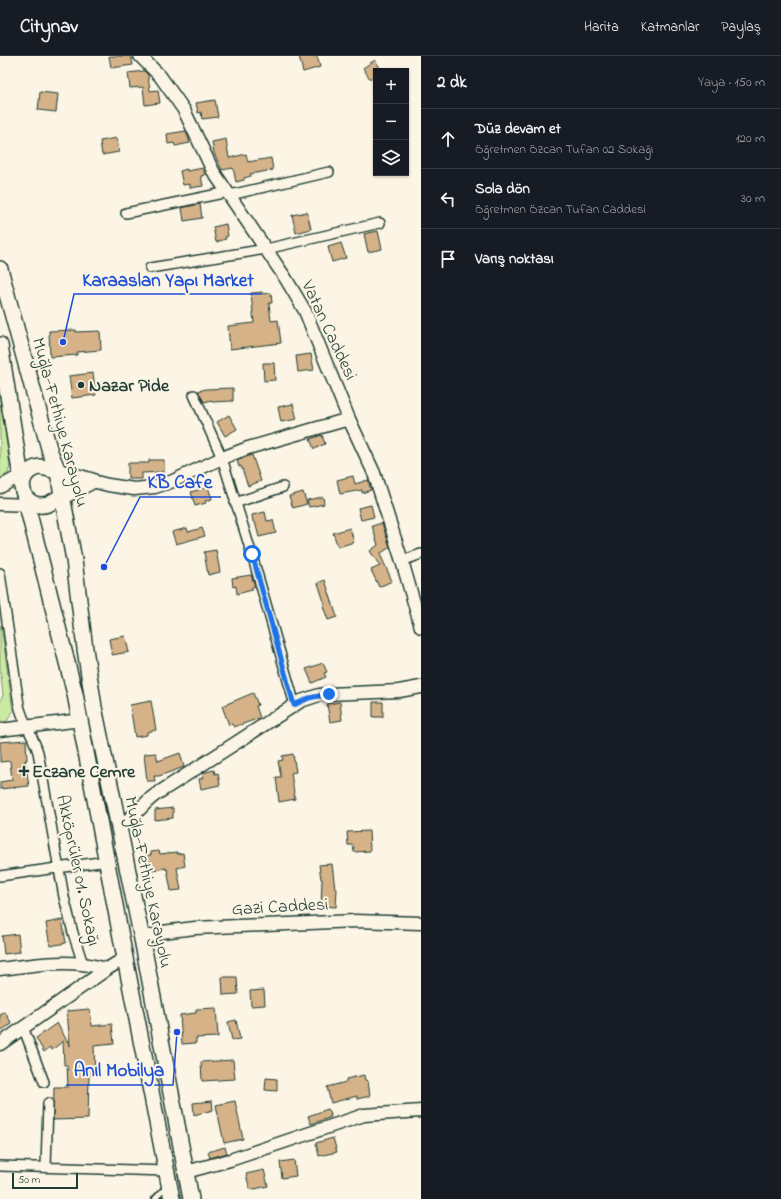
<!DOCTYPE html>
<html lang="tr">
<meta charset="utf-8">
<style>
body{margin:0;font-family:"Indie Flower",sans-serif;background:#242831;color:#f1f3f6}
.controls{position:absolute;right:12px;top:12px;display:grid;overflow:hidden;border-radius:0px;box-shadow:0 1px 3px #0004}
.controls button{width:36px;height:36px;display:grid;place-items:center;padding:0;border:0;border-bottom:1px solid #363941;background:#171b24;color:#f1f3f6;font:20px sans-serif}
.scale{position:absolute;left:12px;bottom:10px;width:66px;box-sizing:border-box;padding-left:4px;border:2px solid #1f3d34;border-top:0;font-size:11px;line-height:14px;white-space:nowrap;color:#1f3d34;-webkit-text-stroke:3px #fcf5e5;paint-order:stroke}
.stop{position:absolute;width:12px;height:12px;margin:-9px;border:3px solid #1a73e8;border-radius:50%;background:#fff}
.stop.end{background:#1a73e8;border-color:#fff;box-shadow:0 1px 4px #0008}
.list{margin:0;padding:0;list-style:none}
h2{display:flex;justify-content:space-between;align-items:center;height:52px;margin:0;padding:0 16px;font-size:17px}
h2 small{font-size:13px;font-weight:400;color:#9ea1a6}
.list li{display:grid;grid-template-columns:26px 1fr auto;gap:12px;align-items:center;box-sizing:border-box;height:60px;padding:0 16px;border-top:1px solid #363941}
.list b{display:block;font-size:15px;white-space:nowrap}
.list p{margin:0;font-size:13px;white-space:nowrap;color:#9ea1a6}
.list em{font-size:13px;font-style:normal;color:#9ea1a6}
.icon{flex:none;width:22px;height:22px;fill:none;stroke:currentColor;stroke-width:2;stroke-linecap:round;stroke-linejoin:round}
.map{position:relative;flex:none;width:421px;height:1143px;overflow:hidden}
header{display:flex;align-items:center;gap:24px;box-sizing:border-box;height:56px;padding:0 20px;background:#171b24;border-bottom:1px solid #363941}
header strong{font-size:19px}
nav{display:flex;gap:22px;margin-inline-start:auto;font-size:14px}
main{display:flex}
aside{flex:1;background:#171b24}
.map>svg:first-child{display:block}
.green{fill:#cceba2;stroke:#76946b}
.building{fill:#d6b288;stroke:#1f3d34}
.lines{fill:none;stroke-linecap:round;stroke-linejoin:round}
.service-casing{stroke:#1f3d34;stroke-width:8}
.minor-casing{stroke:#1f3d34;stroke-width:12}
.tertiary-casing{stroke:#1f3d34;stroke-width:15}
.trunk-casing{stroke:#1f3d34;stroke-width:18}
.service{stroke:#fcf5e5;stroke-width:4.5}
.minor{stroke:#fcf5e5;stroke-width:9}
.tertiary{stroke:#fcf5e5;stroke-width:12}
.trunk{stroke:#fcf5e5;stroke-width:15}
.route{stroke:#1a73e8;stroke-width:5}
.poi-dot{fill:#1f3d34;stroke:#fcf5e5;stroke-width:1.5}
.labels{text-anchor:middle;stroke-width:4;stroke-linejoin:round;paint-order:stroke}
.street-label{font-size:18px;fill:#1f3d34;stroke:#fcf5e5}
.poi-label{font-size:18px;font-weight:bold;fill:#1f3d34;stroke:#fcf5e5;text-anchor:start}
.leader{fill:none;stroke:#1d4ed8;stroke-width:1.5}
.callout-dot{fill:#1d4ed8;stroke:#fcf5e5;stroke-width:1.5}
.callout-label{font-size:19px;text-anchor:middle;font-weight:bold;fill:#1d4ed8;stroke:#fcf5e5;stroke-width:4;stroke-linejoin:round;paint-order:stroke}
</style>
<header>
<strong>Citynav</strong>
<nav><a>Harita</a><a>Katmanlar</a><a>Paylaş</a></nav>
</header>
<main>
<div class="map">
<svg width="421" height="1143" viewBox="0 0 421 1143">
<rect width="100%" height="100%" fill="#fcf5e5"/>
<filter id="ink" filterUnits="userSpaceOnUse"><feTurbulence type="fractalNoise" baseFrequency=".025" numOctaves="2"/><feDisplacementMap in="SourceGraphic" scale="8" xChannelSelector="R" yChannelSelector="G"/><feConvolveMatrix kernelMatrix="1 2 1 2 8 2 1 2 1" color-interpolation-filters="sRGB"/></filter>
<g filter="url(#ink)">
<path class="green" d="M0,340l10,70 -2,7 -8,6z
M1,569l12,86 -6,10 -7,1v-21l3,-6 -3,-27v-42z"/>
<path class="building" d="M109,0h22l2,9 -22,3z
M299,0h18l3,11 -17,5z
M375,4l7,11h-6v4l-6,4 -7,-11z
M144,15l4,4 2,16 8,-1 2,13 -15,2 -2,-18 -13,1 -2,-15z
M40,36l18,2 -2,18 -18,-2z
M215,44l3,17 -16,2 -1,-7 -3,1 -2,-10z
M186,75l4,12 -15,3 -1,-3 -6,1 -1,-10z
M117,82l2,14 -17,3 -2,-14z
M226,83l3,19 17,-4 2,8 23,-4 2,12 -23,4 1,2 -7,2v2l-8,2 -3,-14 -11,2 -8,-17 -2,-11z
M203,112l2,7 -4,1 2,10 -13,2v-4l-7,1 -3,-14 7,-2v2z
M200,148l2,14 -18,3 -2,-13z
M307,156l4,17 -15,4 -4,-18z
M226,168l2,12 -3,1 1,2 -10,3 -3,-15z
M378,175l4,18 -14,3 -4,-18z
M341,187l5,15 -14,4 -4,-15z
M262,236l1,2 8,-1 1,10h-3l2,18 7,-1 3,23 -51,6 -2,-23 26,-3 -3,-30z
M76,274v2l24,-1 1,19 -24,2v3l-27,2 -1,-26z
M311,298l3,16 -16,2 -2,-16z
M263,307h11l1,17 -11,1z
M93,317l3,22 -24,3 -3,-22z
M233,332v13l-21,1v-2l-8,2 -6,-11 8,-2z
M293,348l4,15 -16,3 -3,-15z
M229,359l8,14 -12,7 -8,-14z
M322,379l3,9 -11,5 -4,-10z
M252,399l9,26 -13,5 -7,-20 -2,1 -2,-7z
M149,404h15v12l-22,1v6h-14v-16h21z
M353,420l2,8 13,-4 3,10 -9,3v-3l-22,4 -3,-14z
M208,431l4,12 -7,2 1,2 -11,3 -4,-14z
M303,436l4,12 -14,4 -4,-12z
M323,441l1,7 -15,3 -2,-7z
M371,449l3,12 -13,3 -3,-12z
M265,456l2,9 6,-1 3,13 -17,4 -4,-15h-2l-1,-7z
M382,467l8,24 -10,7 12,27 -13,6 -8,-17 9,-4 -10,-15 8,-6 -6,-19z
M187,472l1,4 14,-4 3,8 -29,8 -4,-12z
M350,472l4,14 -16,5 -5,-14z
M216,494l4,22 -12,3 -4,-23z
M251,519l4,11 -3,1v3l-15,4 -1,-8 -3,1 -1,-9z
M325,524l12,37 -9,3 -5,-14 2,-1 -7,-22z
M125,580l4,16 -17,3 -3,-16z
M323,607l4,9 -3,1 2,4 -14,6 -6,-14z
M253,637l5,12 -2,1 4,12 -26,9 -2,-3 -3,1 -7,-19z
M151,645l5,29 -9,2v3l-12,2 -5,-32z
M340,646l2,18 -12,2 -3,-18z
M373,646h10v15h-10z
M26,684l1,20h-2l4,26 -29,3v-7l12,-2 -2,-19 -10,1v-20z
M156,697l2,8 22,-8 4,14 -25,9h-5l1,5h-8l-3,-27z
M293,698l3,18 -5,1 4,26 -16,3 -3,-25h5l-3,-16 5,-1 -1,-4z
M214,714l1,4 3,-1 2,12 -19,4 -2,-10 4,-1 -1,-5z
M173,752v10l-18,2v-10z
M369,775l1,20 -16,1 -1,-7h-5l-1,-13z
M159,795l1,3 17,-2v2l6,-1 2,13 -8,2 4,22 -10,1 -4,-22 -1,1v-2l-13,2 -1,-3 -4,1 -2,-13h5v-3z
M332,808l3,25h2l-1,18 -15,-1 1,-27h-1l-2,-14z
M62,864l4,23 -16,3 -4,-23z
M18,878l2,18 -16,2 -2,-18z
M222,921h15l1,17 -15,1z
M264,934l1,15 -14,1 -1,-15z
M216,952l2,29 -22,1v5l-14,1 -2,-29 16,-2v-4z
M90,953l2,17 20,-2 2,20 -20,2 1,29h-6l-1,44 -35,1 1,-33h14l-1,-22h-3l-1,-24 -11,9 -2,-3 -6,5 -8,-14 21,-15 13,23 -3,-35z
M5,956l7,12 -12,7v-16z
M236,964l4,19 -8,1 -4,-18z
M233,1004l2,19 -33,2 -1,-19z
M364,1019l1,5 3,1 2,15 -13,3v-3l-26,7 -4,-16 19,-5v-3z
M266,1022l11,1v12l-12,-1z
M212,1045l1,9 -19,5 -1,-12z
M235,1045l8,38 -19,4 -8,-38z
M328,1053l3,8 -20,7 -3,-8z
M333,1082l4,14 -18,4 -3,-13z
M225,1091l2,6 -17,5 -2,-6z
M294,1104l2,16 -14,2 -2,-16z
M264,1114l4,16 -18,4 -4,-16z"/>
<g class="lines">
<g class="service-casing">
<path id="service" d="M155,1143l12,-13"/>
</g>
<g class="minor-casing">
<path id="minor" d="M230,139l99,-23
M126,157l102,-21
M150,212l116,-19 114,-26
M194,339l28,63 30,97 43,150
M235,447l48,-16
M402,505l19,-7
M0,517l19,132c4,17 14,31 19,47l26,145 9,36 10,31
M0,820l107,-15
M23,971l21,55
M0,1110l167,5
M46,1111l2,-64"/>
</g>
<g class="tertiary-casing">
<path id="tertiary" d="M140,0l20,20 24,34 29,61 73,108 19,32 44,108 25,54 28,88 19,66
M92,425l16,4 26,4 21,-2 18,-6 49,-23 26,-10 101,-29
M0,431l27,-15
M0,448l35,1
M0,674l81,-10
M118,769c19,-8 21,-18 37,-30l146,-94 18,-6 10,-1 70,-3 22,-4
M142,883l20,-7 33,-4 160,-7 66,2
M0,913c27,-3 54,-8 82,-5 8,1 17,3 25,5
M0,988l107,-75 18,-11
M186,1116l44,-12 134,-45 57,-4"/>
</g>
<g class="trunk-casing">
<path id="trunk" d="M0,213l50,183 8,19 2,13 14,76 11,89 9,58 48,232 49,260
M0,289l23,145 52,204 50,264 47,241
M39,411l7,1 46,13 -44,23c-27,8 -37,-31 -9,-37z"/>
</g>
<use href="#service" class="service"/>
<use href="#minor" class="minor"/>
<use href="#tertiary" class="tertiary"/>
<use href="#trunk" class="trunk"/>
</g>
</g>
<g class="lines" filter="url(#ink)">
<path class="route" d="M252,498l42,151 15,-7 20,-4"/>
</g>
<g class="poi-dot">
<circle cx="81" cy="329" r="4"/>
<path d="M22 709h4v4h4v4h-4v4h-4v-4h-4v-4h4z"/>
</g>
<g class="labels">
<g class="street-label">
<text transform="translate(330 274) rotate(65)" y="6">Vatan Caddesi</text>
<text transform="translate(61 366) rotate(75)" y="6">Muğla-Fethiye Karayolu</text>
<text transform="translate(79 814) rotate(78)" y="6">Akköprüler 01. Sokağı</text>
<text transform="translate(149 826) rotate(78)" y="6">Muğla-Fethiye Karayolu</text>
<text transform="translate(280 850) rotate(-3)" y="6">Gazi Caddesi</text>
</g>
<g class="poi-label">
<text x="89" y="335">Nazar Pide</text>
<text x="32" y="721">Eczane Cemre</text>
</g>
</g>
<path class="leader" d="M63 286L74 238H262M104 511L140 441H221M177 976L173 1029H66"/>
<g class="callout-dot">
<circle cx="63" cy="286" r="4"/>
<circle cx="104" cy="511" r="4"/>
<circle cx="177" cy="976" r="4"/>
</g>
<g class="callout-label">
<text x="168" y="230">Karaaslan Yapı Market</text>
<text x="180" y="432">KB Cafe</text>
<text x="119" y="1020">Anıl Mobilya</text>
</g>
</svg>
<div class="controls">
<button>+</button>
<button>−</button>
<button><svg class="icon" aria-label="layers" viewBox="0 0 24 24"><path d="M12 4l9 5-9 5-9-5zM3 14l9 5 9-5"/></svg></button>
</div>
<div class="scale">50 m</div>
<div class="stop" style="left:252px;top:498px"></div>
<div class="stop end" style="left:329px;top:638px"></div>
</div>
<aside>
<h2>2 dk<small>Yaya · 150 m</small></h2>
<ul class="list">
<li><svg class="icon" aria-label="ahead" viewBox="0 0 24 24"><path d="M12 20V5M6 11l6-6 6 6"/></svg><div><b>Düz devam et</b><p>Öğretmen Özcan Tufan 02 Sokağı</p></div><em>120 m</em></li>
<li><svg class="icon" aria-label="left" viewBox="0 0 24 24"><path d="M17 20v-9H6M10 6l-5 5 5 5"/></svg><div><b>Sola dön</b><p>Öğretmen Özcan Tufan Caddesi</p></div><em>30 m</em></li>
<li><svg class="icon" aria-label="arrive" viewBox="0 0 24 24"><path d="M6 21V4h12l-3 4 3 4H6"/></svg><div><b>Varış noktası</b></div></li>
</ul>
</aside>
</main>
